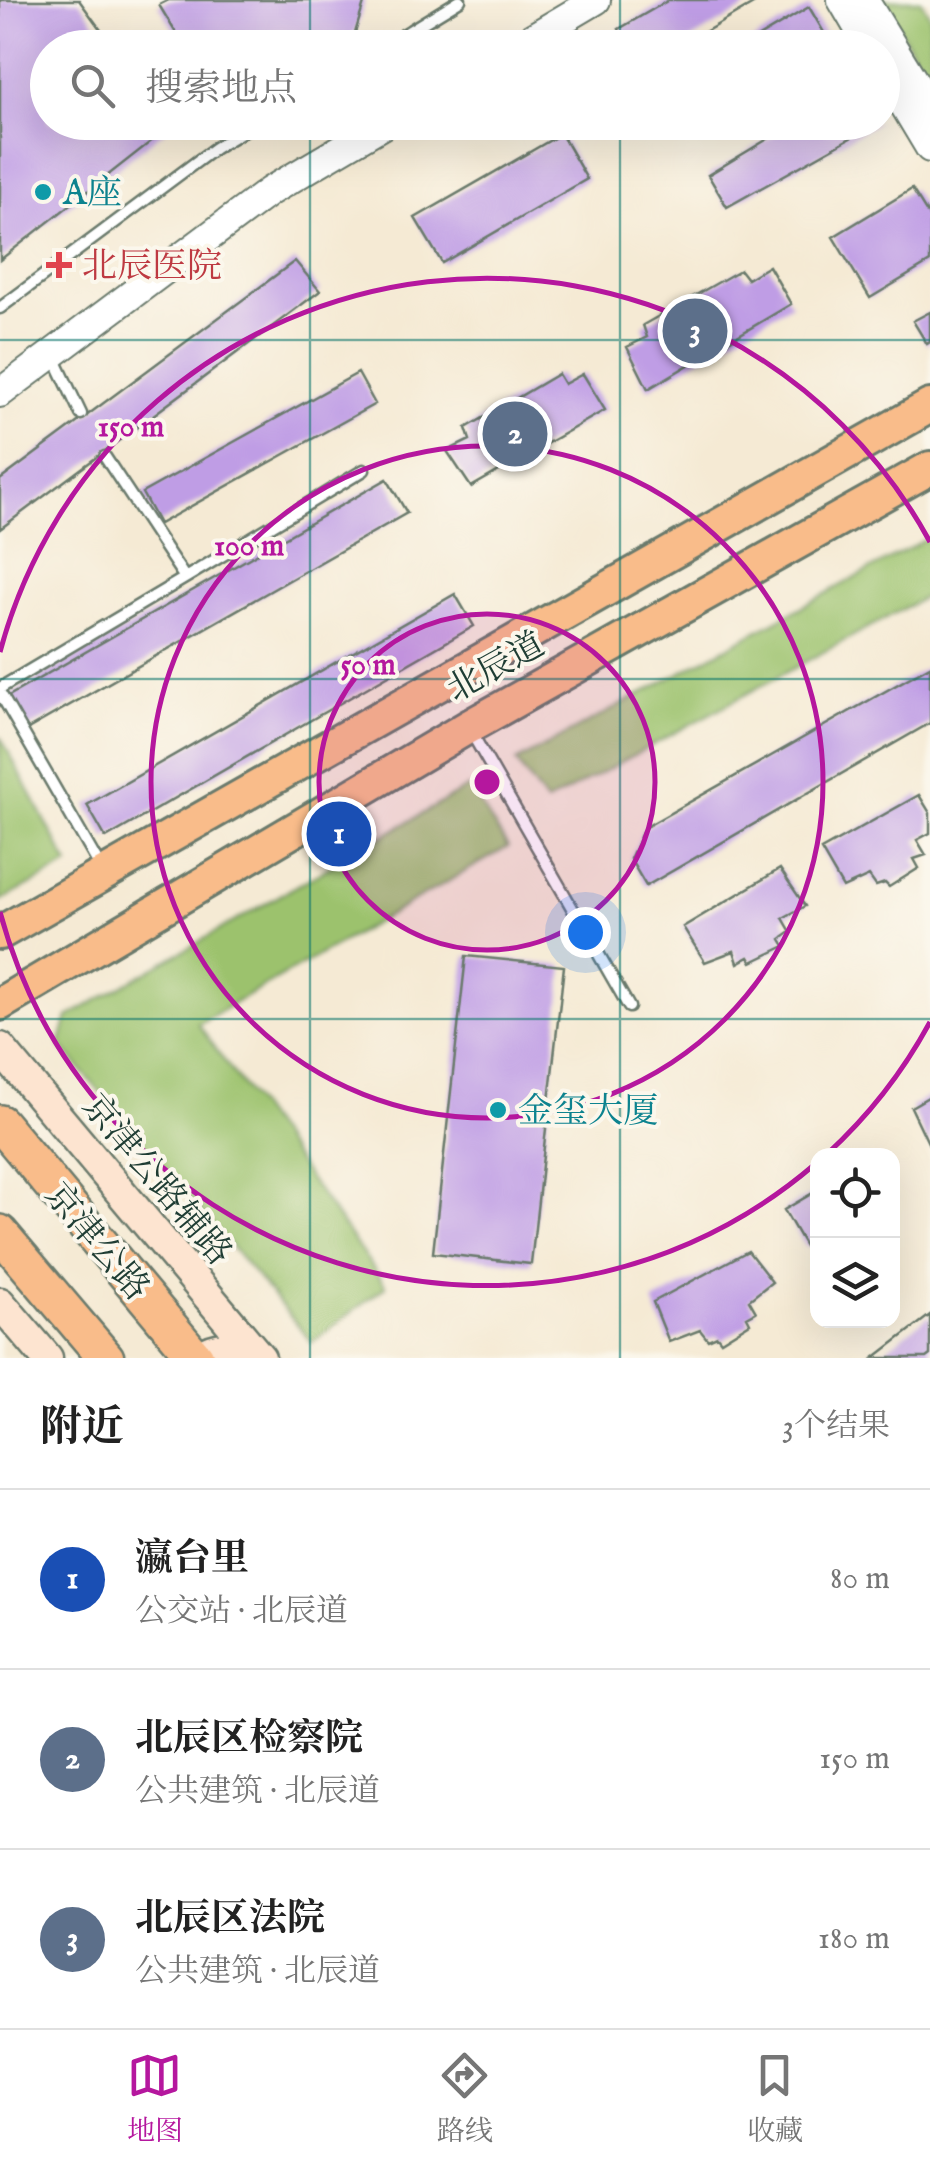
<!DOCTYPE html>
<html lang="zh">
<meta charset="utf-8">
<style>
body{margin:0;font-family:"IM FELL English","Noto Serif SC",serif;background:#f6f6f6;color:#222}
.controls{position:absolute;right:30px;bottom:30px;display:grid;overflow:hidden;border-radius:20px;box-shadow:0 10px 40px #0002}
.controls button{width:90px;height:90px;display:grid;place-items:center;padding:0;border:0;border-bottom:2px solid #e0e0e0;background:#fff;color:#222;font:50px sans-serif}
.you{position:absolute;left:585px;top:932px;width:35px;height:35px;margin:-25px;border:8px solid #fff;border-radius:50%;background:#1a73e8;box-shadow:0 0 0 15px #1a73e833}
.badge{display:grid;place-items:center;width:65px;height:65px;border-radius:50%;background:#b5179e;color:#fff;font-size:32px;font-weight:700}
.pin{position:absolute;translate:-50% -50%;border:5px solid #fff;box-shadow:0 2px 10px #0006}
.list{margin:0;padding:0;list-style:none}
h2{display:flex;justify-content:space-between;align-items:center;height:130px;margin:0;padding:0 40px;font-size:42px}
h2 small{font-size:32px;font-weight:400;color:#767676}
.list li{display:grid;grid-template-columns:65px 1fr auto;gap:30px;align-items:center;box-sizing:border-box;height:180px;padding:0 40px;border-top:2px solid #e0e0e0}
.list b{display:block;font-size:38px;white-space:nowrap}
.list p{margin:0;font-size:32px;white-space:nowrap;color:#767676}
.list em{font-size:32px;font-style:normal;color:#767676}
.icon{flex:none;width:55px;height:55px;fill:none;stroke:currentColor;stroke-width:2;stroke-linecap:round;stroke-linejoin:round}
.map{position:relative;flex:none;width:930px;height:1358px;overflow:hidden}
.search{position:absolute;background:#fff;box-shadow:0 10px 40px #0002;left:30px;right:30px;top:30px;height:110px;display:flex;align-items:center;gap:25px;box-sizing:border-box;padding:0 35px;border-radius:55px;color:#767676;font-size:38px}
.sheet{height:670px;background:#fff}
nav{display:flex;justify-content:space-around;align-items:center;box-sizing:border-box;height:140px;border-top:2px solid #e0e0e0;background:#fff;font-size:28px;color:#767676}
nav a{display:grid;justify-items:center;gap:5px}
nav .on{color:#b5179e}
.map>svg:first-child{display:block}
.green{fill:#9cc26d;stroke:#5e8050;stroke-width:2.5}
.building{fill:#bf9de5}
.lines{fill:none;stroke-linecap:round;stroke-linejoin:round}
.service-casing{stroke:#6a7a6c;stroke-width:15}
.tertiary-casing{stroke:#6a7a6c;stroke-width:32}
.secondary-casing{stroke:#6a7a6c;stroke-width:35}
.primary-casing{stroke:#6a7a6c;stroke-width:38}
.trunk-casing{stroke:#6a7a6c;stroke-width:40}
.service{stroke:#fff;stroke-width:10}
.tertiary{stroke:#fff;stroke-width:28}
.secondary{stroke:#fde4d0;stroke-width:30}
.primary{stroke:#f9bc8a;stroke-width:32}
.trunk{stroke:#f9bc8a;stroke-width:35}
.grid{fill:none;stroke:#0f766e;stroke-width:2.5;stroke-opacity:0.55}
.ring{fill:none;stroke:#b5179e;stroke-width:5}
.culture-dot{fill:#0f9aa8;stroke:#fbf7ec;stroke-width:4}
.health-dot{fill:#e0444e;stroke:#fbf7ec;stroke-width:4}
.labels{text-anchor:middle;stroke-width:8;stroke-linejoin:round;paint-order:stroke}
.culture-label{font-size:35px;fill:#0d838f;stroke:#fbf7ec;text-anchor:start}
.health-label{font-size:35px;fill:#be3a42;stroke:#fbf7ec;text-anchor:start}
.street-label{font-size:35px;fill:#1f3d34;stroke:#fbf7ec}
.centre{fill:#b5179e;stroke:#fbf7ec;stroke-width:5}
.ring-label{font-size:30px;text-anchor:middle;font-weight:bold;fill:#b5179e;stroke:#fbf7ec;stroke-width:8;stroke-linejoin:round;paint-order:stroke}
</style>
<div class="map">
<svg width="930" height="1358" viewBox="0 0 930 1358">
<rect width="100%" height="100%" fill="#fbf7ec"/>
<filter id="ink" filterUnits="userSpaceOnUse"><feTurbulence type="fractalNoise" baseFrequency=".01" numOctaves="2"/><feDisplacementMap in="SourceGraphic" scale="20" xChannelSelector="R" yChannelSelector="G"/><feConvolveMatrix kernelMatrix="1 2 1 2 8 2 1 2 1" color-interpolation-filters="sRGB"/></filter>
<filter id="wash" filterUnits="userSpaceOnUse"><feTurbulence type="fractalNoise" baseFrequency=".0048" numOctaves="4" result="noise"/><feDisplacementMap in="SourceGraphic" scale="40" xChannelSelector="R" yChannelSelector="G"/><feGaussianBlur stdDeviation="2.25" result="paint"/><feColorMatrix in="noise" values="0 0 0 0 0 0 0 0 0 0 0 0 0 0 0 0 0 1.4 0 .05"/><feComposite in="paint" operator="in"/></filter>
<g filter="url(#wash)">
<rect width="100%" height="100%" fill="#f5ead4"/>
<path class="green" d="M882,0h39l9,16v65z
M930,537v57l-384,209 -30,-41z
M0,736l69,129 -69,36z
M469,787l39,60 -310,177 188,262 -74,56 -252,-297 8,-28z"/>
<g id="blocks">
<path class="building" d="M0,0h79l35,48h-66v74l124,3 -172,135z
M169,0h196l-10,33 -25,15h-145l-26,-43z
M669,0h91l-83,48h-48l-10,-19z
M809,7l20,34 -11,7h-78z
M796,122h83l-152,85 -19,-32z
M561,134l26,45 -145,84 -27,-45z
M912,189l18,29v44l-60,36 -37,-61z
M295,261l25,30 -320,238v-49z
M769,266l22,38 -143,85 -21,-42 20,-10 -4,-12 97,-55 7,9z
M930,312v30l-3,2 -14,-23z
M358,373l17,31 -216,120 -17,-31z
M558,374l6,10 19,-10 22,36 -134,77 -24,-36 23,-11 -4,-12z
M387,479l20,34 -381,217 -19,-33z
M455,594l19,32 -368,212 -19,-33z
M930,666v57l-284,163 -16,-27 14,-31z
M919,795l11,18v20l-13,7 9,15 -12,4 5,9 -30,19 -4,-4 -9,3 -7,-10 -26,12 -22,-38z
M780,869l25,37 -22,12 8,14 -10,7 4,7 -33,16 -3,-5 -11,6 -4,-12 -29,11 -22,-35z
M466,956l98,10 -33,298 -98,-11z
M930,1096v51l-19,-40z
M818,1190v53l-12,5 -22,-38z
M748,1251l24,31 -23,18 7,12 -9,5 3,6 -29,18 -4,-5 -9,4 -8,-10 -31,12 -16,-40z
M930,1315v40l-4,3h-52z"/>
</g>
</g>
<g filter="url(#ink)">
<use href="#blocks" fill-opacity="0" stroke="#6a7a6c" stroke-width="2.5"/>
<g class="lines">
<g class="service-casing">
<path id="service" d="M382,48l29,-18
M420,48l-9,-18 49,-30
M0,308l215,-160 43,-26
M53,355l28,59
M185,578l179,-108
M0,688l185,-110 -80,-121
M0,693l102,177
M471,732l158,275"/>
</g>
<g class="tertiary-casing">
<path id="tertiary" d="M842,0l28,48
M864,0l66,108
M515,48l81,-48
M882,68l48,80
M0,393l270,-202 117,-69"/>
</g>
<g class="secondary-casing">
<path id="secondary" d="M0,1048l260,310
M0,1303l47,55
M198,1358c20,-15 37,-11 58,0"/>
</g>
<g class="primary-casing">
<path id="primary" d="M0,933l930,-527
M0,1004l468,-277 462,-259"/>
</g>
<g class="trunk-casing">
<path id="trunk" d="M0,1123l196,235
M0,1233l106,125"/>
</g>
<use href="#service" class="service"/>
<use href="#tertiary" class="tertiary"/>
<use href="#secondary" class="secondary"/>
<use href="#primary" class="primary"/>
<use href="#trunk" class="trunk"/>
</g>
</g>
<path class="grid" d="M310,0v48M620,0v48M310,122v1236M620,122v1236M0,340h930M0,679h930M0,1019h930"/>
<circle cx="487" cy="782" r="168" fill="#b5179e" fill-opacity=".12"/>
<g class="ring">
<circle cx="487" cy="782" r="168"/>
<circle cx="487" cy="782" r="336"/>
<path d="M930 1022A504 504 0 0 1 827 1154M814 1165A504 504 0 0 1 0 912M0 652A504 504 0 0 1 930 542"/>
</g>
<g class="culture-dot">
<circle cx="43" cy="192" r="10"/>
<circle cx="498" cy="1110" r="10"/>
</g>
<path class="health-dot" d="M54 250h10v10h10v10h-10v10h-10v-10h-10v-10h10z"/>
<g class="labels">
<g class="culture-label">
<text x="63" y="204">A座</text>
<text x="518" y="1122">金玺大厦</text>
</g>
<g class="health-label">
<text x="82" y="277">北辰医院</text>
</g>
<g class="street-label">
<text transform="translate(495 666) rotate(-29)" y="12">北辰道</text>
<text transform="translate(158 1179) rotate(50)" y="12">京津公路辅路</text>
<text transform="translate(98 1241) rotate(50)" y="12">京津公路</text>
</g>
</g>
<circle cx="487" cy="782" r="15" class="centre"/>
<g class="ring-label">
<text x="131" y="436">150 m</text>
<text x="249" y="555">100 m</text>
<text x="368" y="674">50 m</text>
</g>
</svg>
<div class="controls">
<button><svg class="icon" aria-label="locate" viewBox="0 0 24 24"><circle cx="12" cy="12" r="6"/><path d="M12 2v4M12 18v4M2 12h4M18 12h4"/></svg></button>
<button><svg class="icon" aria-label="layers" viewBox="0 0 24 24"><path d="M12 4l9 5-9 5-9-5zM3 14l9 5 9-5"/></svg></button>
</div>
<div class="you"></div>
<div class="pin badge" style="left:339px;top:834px;background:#1a4fb4">1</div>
<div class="pin badge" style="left:515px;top:434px;background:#5c6f8a">2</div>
<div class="pin badge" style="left:695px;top:331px;background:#5c6f8a">3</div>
<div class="search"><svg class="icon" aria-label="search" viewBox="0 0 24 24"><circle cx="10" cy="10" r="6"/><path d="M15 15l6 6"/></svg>搜索地点</div>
</div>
<section class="sheet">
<h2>附近<small>3个结果</small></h2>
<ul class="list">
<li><span class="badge" style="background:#1a4fb4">1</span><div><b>瀛台里</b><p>公交站 · 北辰道</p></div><em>80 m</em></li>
<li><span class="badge" style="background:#5c6f8a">2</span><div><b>北辰区检察院</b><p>公共建筑 · 北辰道</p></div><em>150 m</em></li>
<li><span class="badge" style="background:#5c6f8a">3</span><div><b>北辰区法院</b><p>公共建筑 · 北辰道</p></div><em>180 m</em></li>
</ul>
</section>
<nav>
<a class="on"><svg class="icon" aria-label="map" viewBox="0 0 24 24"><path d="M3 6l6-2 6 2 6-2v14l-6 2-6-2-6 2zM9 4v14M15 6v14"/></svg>地图</a>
<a><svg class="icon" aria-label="directions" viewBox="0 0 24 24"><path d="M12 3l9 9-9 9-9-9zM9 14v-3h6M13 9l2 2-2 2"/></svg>路线</a>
<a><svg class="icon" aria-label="saved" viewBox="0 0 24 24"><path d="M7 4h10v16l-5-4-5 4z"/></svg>收藏</a>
</nav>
